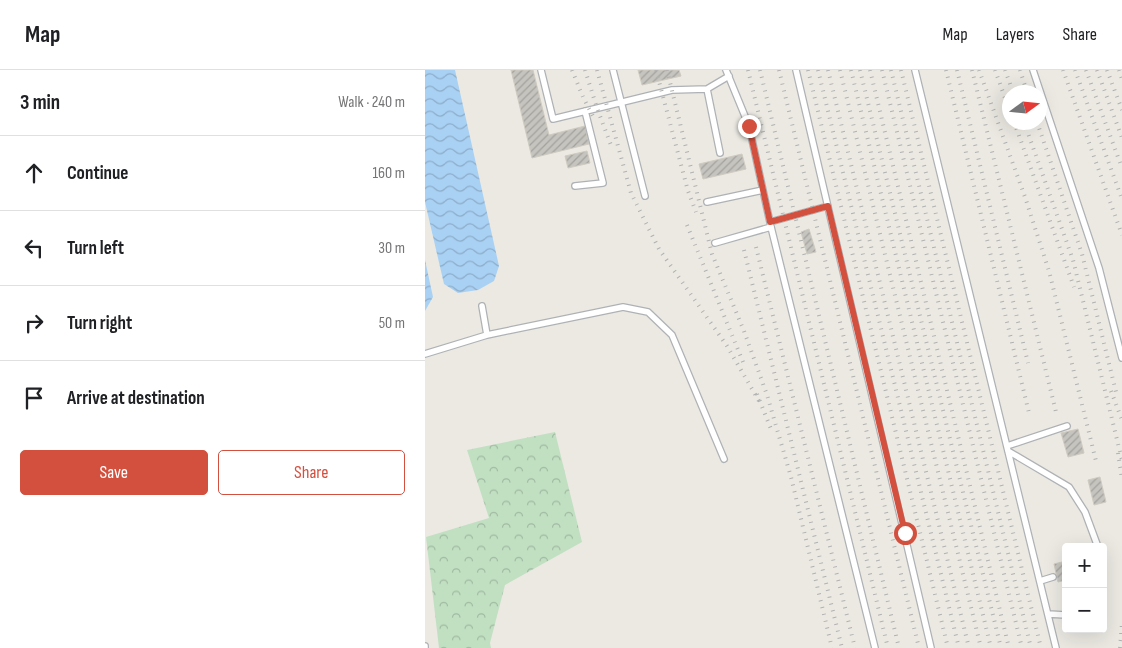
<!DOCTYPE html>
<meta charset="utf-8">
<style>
body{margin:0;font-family:"Sofia Sans Condensed",sans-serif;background:#f2f2f2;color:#202124}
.controls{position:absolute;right:15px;bottom:15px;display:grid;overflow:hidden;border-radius:5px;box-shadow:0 5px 20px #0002}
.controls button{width:45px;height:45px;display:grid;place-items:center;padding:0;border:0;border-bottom:1px solid #e0e0e0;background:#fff;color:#202124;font:25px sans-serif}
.compass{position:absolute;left:577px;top:15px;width:45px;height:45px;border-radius:50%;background:#fff;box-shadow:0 5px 20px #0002;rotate:75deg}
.stop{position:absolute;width:15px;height:15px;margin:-11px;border:4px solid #d3503f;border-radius:50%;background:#fff}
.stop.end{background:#d3503f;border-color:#fff;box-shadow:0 1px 5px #0008}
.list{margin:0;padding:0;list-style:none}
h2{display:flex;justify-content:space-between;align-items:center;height:65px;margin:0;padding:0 20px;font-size:21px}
h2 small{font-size:16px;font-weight:400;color:#757577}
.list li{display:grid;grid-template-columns:32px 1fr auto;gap:15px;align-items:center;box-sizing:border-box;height:75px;padding:0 20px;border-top:1px solid #e0e0e0}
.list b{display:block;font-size:19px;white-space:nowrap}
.list em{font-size:16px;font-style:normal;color:#757577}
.actions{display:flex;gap:10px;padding:15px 20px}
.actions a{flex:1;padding:11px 0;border:1px solid #d3503f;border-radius:5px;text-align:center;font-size:18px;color:#d3503f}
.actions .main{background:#d3503f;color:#fff}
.icon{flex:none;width:28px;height:28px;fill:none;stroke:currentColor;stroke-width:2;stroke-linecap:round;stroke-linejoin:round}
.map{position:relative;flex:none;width:697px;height:578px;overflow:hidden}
header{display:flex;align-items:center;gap:30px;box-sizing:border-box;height:70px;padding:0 25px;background:#fff;border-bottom:1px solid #e0e0e0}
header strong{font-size:24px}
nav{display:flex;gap:28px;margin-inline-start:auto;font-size:18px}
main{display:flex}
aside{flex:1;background:#fff}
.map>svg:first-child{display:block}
.forest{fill:url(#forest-crowns)}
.water{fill:url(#water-waves)}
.building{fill:url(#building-hatch);stroke:#cfcbc1}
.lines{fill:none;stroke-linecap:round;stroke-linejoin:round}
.service-casing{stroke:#afb2b5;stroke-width:8}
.service{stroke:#fff;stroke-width:5.5}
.rail{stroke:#b0b1b1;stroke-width:4;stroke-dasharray:1 6;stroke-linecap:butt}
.route{stroke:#d3503f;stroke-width:6}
</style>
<header>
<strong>Map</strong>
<nav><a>Map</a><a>Layers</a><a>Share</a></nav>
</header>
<main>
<aside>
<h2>3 min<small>Walk · 240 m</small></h2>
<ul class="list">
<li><svg class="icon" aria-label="ahead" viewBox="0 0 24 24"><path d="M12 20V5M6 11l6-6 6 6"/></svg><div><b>Continue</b></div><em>160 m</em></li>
<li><svg class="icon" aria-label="left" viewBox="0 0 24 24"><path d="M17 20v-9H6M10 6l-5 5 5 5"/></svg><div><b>Turn left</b></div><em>30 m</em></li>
<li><svg class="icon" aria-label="right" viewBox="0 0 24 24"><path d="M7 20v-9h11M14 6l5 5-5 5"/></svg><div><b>Turn right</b></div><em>50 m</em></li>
<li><svg class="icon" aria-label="arrive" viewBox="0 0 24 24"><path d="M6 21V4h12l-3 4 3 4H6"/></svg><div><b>Arrive at destination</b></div></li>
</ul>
<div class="actions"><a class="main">Save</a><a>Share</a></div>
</aside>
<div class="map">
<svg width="697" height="578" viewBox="0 0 697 578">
<defs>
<pattern id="forest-crowns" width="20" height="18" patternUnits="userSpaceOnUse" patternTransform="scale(1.25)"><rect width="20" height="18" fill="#c1e0c2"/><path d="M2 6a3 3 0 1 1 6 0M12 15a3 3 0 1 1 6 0" fill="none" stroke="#a0b9a1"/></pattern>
<pattern id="water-waves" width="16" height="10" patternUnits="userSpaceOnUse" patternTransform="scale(1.25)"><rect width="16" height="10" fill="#a9d1f4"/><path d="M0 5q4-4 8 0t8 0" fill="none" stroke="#8dadc9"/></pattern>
<pattern id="building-hatch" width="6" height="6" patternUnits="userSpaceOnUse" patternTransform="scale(1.25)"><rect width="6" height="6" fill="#c6c4be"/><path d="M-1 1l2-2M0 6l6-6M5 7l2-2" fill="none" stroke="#a4a29e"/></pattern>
</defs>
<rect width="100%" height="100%" fill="#ebe9e2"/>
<path class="forest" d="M130,362l27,110 -77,43 -15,58 1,5h-52l-13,-111 63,-19 -22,-68z"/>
<path class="water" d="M0,0h30l44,196 -5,15 -16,9 -20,3 -14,-9 -19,-82z
M0,190l8,37 -8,14z"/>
<path class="building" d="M86,0h22l16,65 36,-9 4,18 -57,14z
M213,0h41l2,6 -39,9z
M162,81l3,12 -22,5 -3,-12z
M317,84l4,15 -43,10 -4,-15z
M384,159l7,23 -9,2 -6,-22z
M653,359l6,24 -16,4 -7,-24z
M675,407l6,25 -12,3 -6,-25z
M641,491v19l-8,2 -4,-18z"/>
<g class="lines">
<g class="service-casing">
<path id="service" d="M116,0l12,49 119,-29 35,-1 22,-13
M188,0l32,126
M301,0l23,56 22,101 104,421
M371,0l135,578
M490,0l141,578
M608,0l66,198 23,90
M282,19l13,64
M150,116l28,-3 -18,-72
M282,132l56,-12
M345,152l58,-16
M290,173l56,-16
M57,236l5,29
M0,284l62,-19 136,-28 25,5 24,23 52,124
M582,376l60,-20
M583,381l61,36 16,25 13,35
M615,511l13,-4
M623,544l18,1
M0,576v2"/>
</g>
<use href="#service" class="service"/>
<path class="rail" d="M147,0l11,27 12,23
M160,0l12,38 15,40
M172,0l34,123 28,56 68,97 32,55
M231,0l32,121 8,21
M242,0l45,184 32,77 23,64 24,82 41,171
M323,0l140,578
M335,0l139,578
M354,0l140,578
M383,0l140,578
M393,0l141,578
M403,0l141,578
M415,0l141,578
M426,0l140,578
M435,0l141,578
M445,0l139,578
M457,0l140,578
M466,0l140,578
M476,0l140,578
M521,0l83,343
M532,0l71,293
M547,0l84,342
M554,0l46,127 24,74 48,194
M570,0l14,39
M580,0l8,22
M595,0l7,22
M638,0l59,165
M650,0l47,129
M661,0l36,98
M672,0l25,68
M682,0l15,40
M694,0l3,9
M589,52l60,165
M599,52l49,138 49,200
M612,52l45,132 35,142
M262,155l56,137
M331,177l99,401
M319,180l98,398
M686,321l11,29
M332,324l14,35
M693,383l4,26
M695,578l2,-25"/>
</g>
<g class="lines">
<path class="route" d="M324,56l21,96 58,-16 77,327"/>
</g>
</svg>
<div class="controls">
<button>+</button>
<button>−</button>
</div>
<svg class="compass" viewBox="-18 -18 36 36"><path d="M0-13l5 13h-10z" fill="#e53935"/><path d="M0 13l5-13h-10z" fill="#757577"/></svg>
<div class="stop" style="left:480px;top:463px"></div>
<div class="stop end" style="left:324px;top:56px"></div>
</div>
</main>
